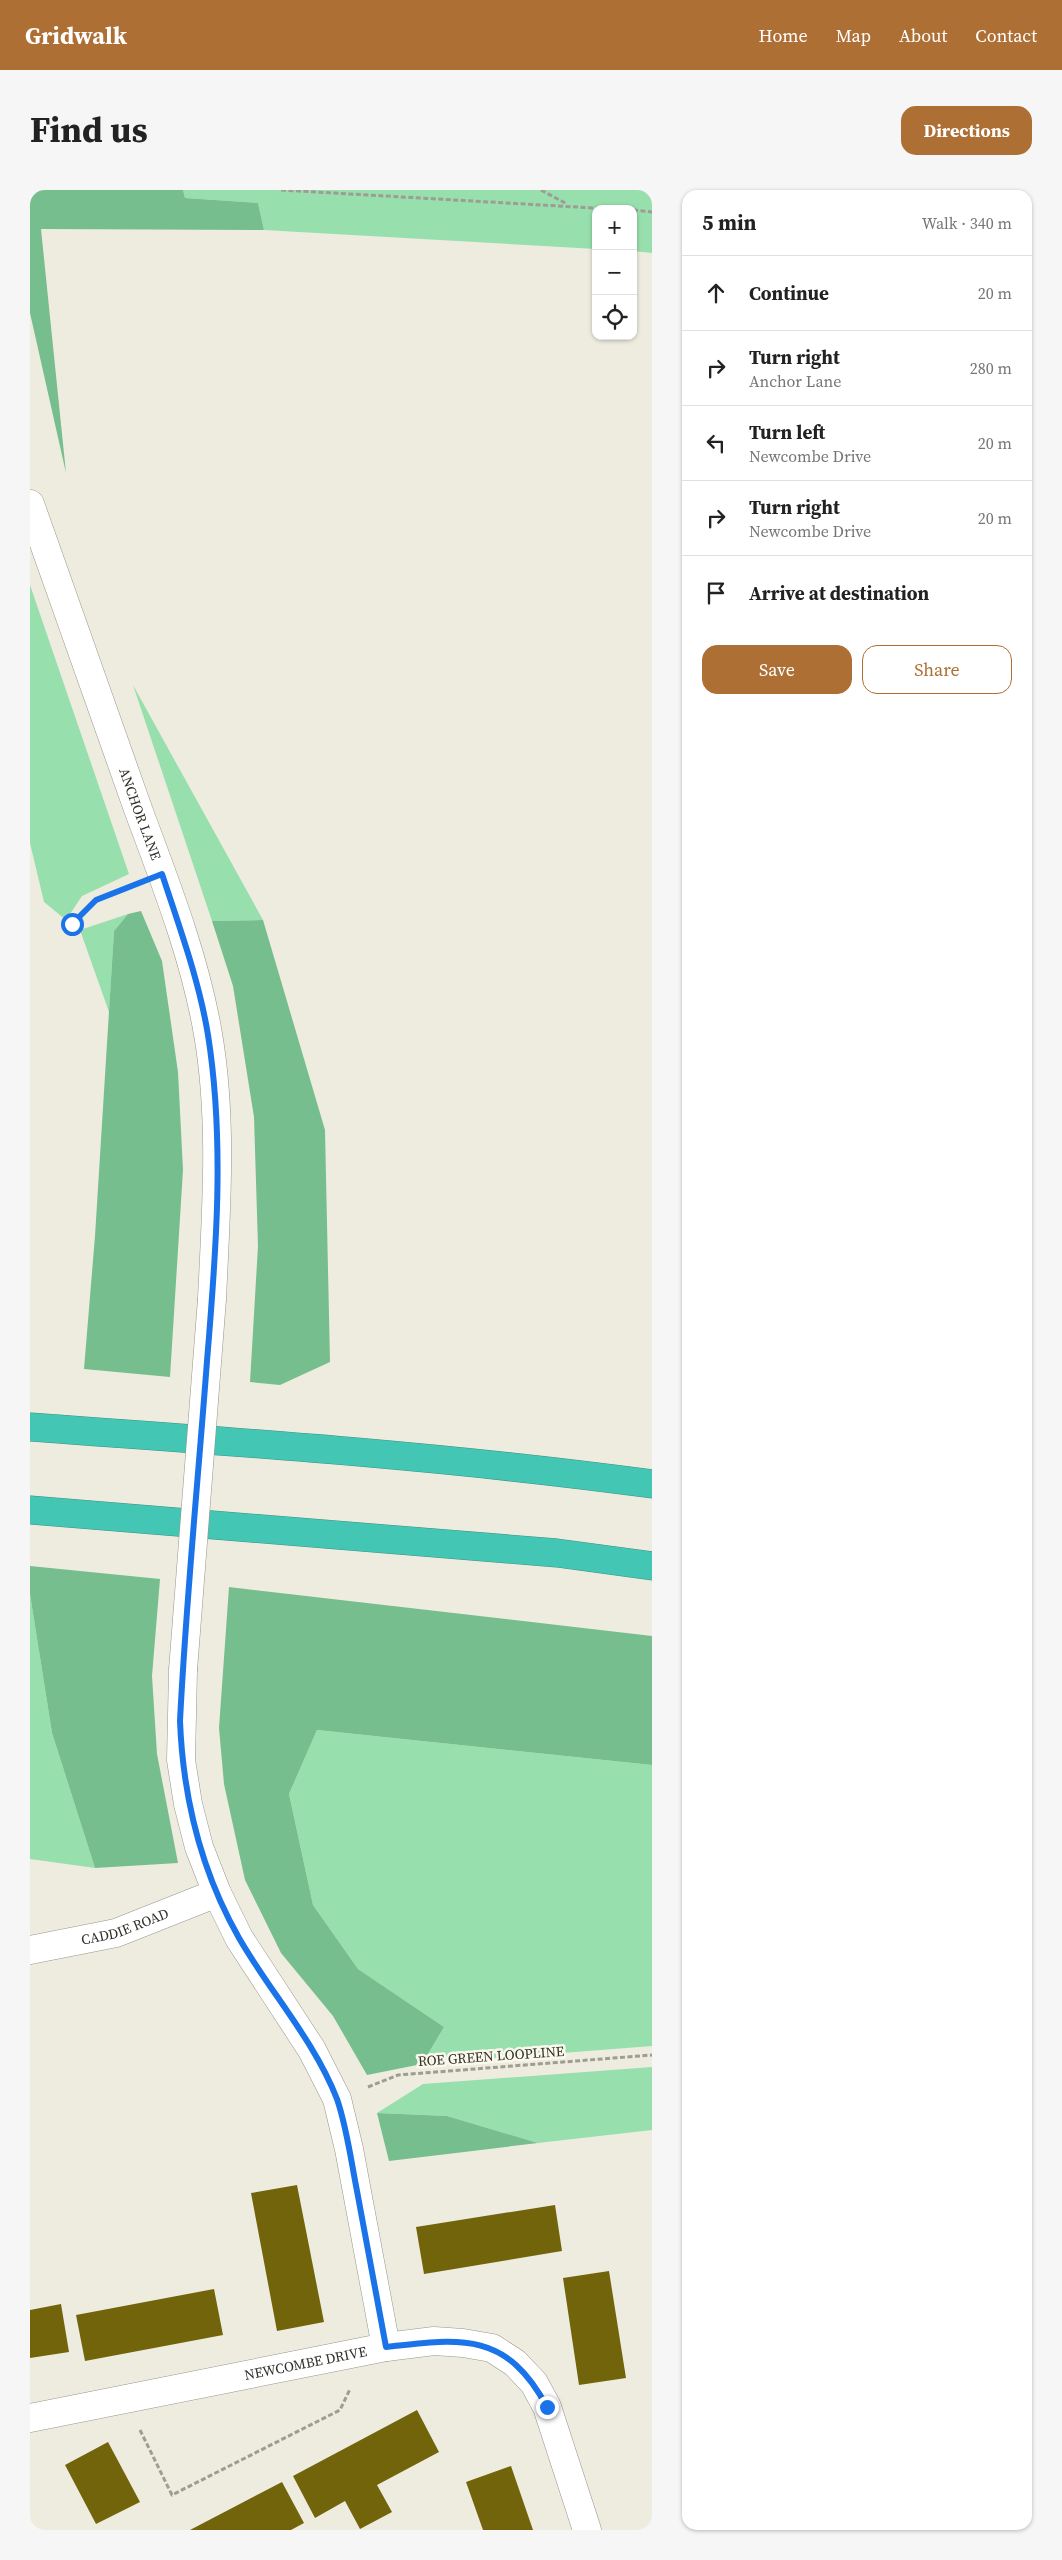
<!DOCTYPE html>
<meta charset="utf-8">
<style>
body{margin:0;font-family:"Source Serif 4",serif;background:#f6f6f6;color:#222}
.controls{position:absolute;right:15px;top:15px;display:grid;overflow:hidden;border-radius:10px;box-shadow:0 1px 4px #0004}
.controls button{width:45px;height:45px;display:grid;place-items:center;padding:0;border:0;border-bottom:1px solid #e0e0e0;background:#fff;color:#222;font:25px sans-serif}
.stop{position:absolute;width:15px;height:15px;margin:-11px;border:4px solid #1a73e8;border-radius:50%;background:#fff}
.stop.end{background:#1a73e8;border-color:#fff;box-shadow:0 1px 5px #0008}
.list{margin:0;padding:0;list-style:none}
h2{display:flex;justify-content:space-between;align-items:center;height:65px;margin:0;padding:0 20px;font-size:21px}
h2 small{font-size:16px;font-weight:400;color:#767676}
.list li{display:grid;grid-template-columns:32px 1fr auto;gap:15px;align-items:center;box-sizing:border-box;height:75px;padding:0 20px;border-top:1px solid #e0e0e0}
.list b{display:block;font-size:19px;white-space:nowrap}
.list p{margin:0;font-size:16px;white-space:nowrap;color:#767676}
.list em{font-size:16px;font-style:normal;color:#767676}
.actions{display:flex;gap:10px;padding:15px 20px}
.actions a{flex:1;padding:11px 0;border:1px solid #ae6f35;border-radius:15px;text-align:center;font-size:18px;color:#ae6f35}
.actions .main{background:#ae6f35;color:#fff}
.icon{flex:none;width:28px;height:28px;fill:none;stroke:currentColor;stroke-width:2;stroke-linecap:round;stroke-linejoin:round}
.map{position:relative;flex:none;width:622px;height:2340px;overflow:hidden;border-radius:15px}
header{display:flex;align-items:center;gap:30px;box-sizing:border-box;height:70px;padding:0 25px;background:#ae6f35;color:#fff}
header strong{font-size:24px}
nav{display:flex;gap:28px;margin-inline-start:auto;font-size:18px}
.intro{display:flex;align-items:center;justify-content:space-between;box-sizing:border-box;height:120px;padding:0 30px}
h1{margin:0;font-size:35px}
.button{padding:12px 22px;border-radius:15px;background:#ae6f35;color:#fff;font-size:18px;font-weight:700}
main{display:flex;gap:30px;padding:0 30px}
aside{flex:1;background:#fff;border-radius:15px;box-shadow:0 1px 4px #0004}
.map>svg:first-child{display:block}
.green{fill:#98dfae}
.forest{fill:#76be8d}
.building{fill:#72640a}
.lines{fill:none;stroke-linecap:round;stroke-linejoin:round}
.minor-casing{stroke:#98968b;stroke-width:29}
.motorway-casing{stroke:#3d9284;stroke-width:29}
.path{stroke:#9e9c93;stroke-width:3;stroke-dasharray:5 2.5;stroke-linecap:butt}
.minor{stroke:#fff;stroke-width:28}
.motorway{stroke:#43c6b4;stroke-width:28}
.minor-bridge-casing{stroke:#98968b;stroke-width:29;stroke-linecap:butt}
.minor-bridge{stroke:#fff;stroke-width:28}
.route{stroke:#1a73e8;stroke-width:6}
.labels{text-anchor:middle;stroke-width:5;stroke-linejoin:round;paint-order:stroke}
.street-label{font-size:14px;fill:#31302b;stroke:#fbf9ec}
</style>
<header>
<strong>Gridwalk</strong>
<nav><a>Home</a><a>Map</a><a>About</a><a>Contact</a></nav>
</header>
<div class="intro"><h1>Find us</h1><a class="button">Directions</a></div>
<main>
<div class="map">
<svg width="622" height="2340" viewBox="0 0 622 2340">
<rect width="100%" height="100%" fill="#eeecdf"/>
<path class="green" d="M153,0h469v63l-19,-2v-42h-37v40l-332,-19 -6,-27 -73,-5z
M0,395l99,289 -47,22 -16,24 -22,-18 -14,-59z
M103,495l130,235 -51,1z
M98,724l-14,17 -5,81 -29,-82z
M0,1404l22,139 43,135 -65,-9z
M287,1540l335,35v281l-230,18 22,-37 -86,-58 -45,-64 -24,-111z
M622,1877v63l-114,13 -91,-27 -70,-3 46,-29z"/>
<path class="forest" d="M0,0h153l2,8 73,5 6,27 -223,-1 25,244 -36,-160z
M111,721l21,50 16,111 5,98 -13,207 -86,-8 11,-133 19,-305 14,-17z
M233,730l62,210 5,232 -50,23 -30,-3 8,-136 -4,-129 -21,-131 -21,-65z
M0,1376l130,13 -8,97 5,78 21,109 -83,5 -43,-135 -22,-139z
M199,1397l423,49v129l-335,-35 -28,64 24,111 45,64 86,58 -22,37 -55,11 -34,-59 -52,-63 -36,-73 -21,-96 -5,-56z
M347,1923l70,3 91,27 -149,18z"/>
<path class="building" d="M267,1995l27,137 -47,9 -26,-138z
M525,2015l7,46 -138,23 -8,-47z
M579,2081l17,107 -47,7 -16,-107z
M184,2099l9,46 -138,26 -9,-46z
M31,2114l8,48 -39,6v-48z
M387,2220l22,42 -62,33 15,27 -32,17 -15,-28 -30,17 -22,-42z
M78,2252l32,60 -44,22 -31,-59z
M481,2276l22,64h-50l-17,-48z
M252,2292l22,41 -13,7h-101z"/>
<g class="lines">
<g class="minor-casing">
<g id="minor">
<path id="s1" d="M0,314c36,101 72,203 108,305 27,73 57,148 70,225 15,87 8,178 4,265"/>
<path d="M153,1480l-2,90 7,44 11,43 18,46 22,45 73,112 25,49 12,50 37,198"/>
<path id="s2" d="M0,1760l86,-17 101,-40"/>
<path id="s3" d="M0,2228l356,-71 48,-6 29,2 29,5 23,15 19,20 13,24 40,123"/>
</g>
</g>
<g class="motorway-casing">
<path id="motorway" d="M0,1237c208,15 416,29 622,57
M0,1320l527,43 95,13"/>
</g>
<path class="path" d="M251,0l330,19
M511,0l26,14
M603,20l19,2
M43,734l23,-24 36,-14
M338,1897l30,-12 254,-20
M110,2240l32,65 168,-85 10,-21"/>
<use href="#minor" class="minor"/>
<use href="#motorway" class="motorway"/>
<g class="minor-bridge-casing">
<path id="minor-bridge" d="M153,1480l29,-371"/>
</g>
<use href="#minor-bridge" class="minor-bridge"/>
</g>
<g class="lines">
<path class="route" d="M42,734l24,-24 66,-26c17,52 37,106 46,161 17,107 8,219 -1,326 -9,120 -21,240 -27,360 3,76 21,150 59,217 31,54 75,102 98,161 10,29 14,62 20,92 10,52 19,104 29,156 76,-9 121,-15 161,60"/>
</g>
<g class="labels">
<g class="street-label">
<text dy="5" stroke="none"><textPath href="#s1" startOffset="329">ANCHOR LANE</textPath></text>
<text dy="5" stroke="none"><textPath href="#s2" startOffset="98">CADDIE ROAD</textPath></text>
<text transform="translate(461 1866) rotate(-4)" y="5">ROE GREEN LOOPLINE</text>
<text dy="5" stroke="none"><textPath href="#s3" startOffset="281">NEWCOMBE DRIVE</textPath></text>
</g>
</g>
</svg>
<div class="controls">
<button>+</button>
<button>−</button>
<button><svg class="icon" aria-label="locate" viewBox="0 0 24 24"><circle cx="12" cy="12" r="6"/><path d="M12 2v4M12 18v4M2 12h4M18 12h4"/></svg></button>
</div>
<div class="stop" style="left:42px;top:734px"></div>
<div class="stop end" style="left:517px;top:2217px"></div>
</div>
<aside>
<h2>5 min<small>Walk · 340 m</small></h2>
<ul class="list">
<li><svg class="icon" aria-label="ahead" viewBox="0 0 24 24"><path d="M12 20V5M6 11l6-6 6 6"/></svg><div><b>Continue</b></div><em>20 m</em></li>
<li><svg class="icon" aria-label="right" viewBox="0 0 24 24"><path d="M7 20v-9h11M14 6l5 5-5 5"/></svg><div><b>Turn right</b><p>Anchor Lane</p></div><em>280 m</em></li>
<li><svg class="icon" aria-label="left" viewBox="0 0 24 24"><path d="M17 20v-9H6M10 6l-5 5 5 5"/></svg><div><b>Turn left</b><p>Newcombe Drive</p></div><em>20 m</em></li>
<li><svg class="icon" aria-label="right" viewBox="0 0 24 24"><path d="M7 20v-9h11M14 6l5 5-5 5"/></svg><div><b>Turn right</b><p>Newcombe Drive</p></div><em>20 m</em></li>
<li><svg class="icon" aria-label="arrive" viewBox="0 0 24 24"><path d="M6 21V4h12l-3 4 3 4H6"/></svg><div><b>Arrive at destination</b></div></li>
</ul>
<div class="actions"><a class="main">Save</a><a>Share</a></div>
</aside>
</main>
